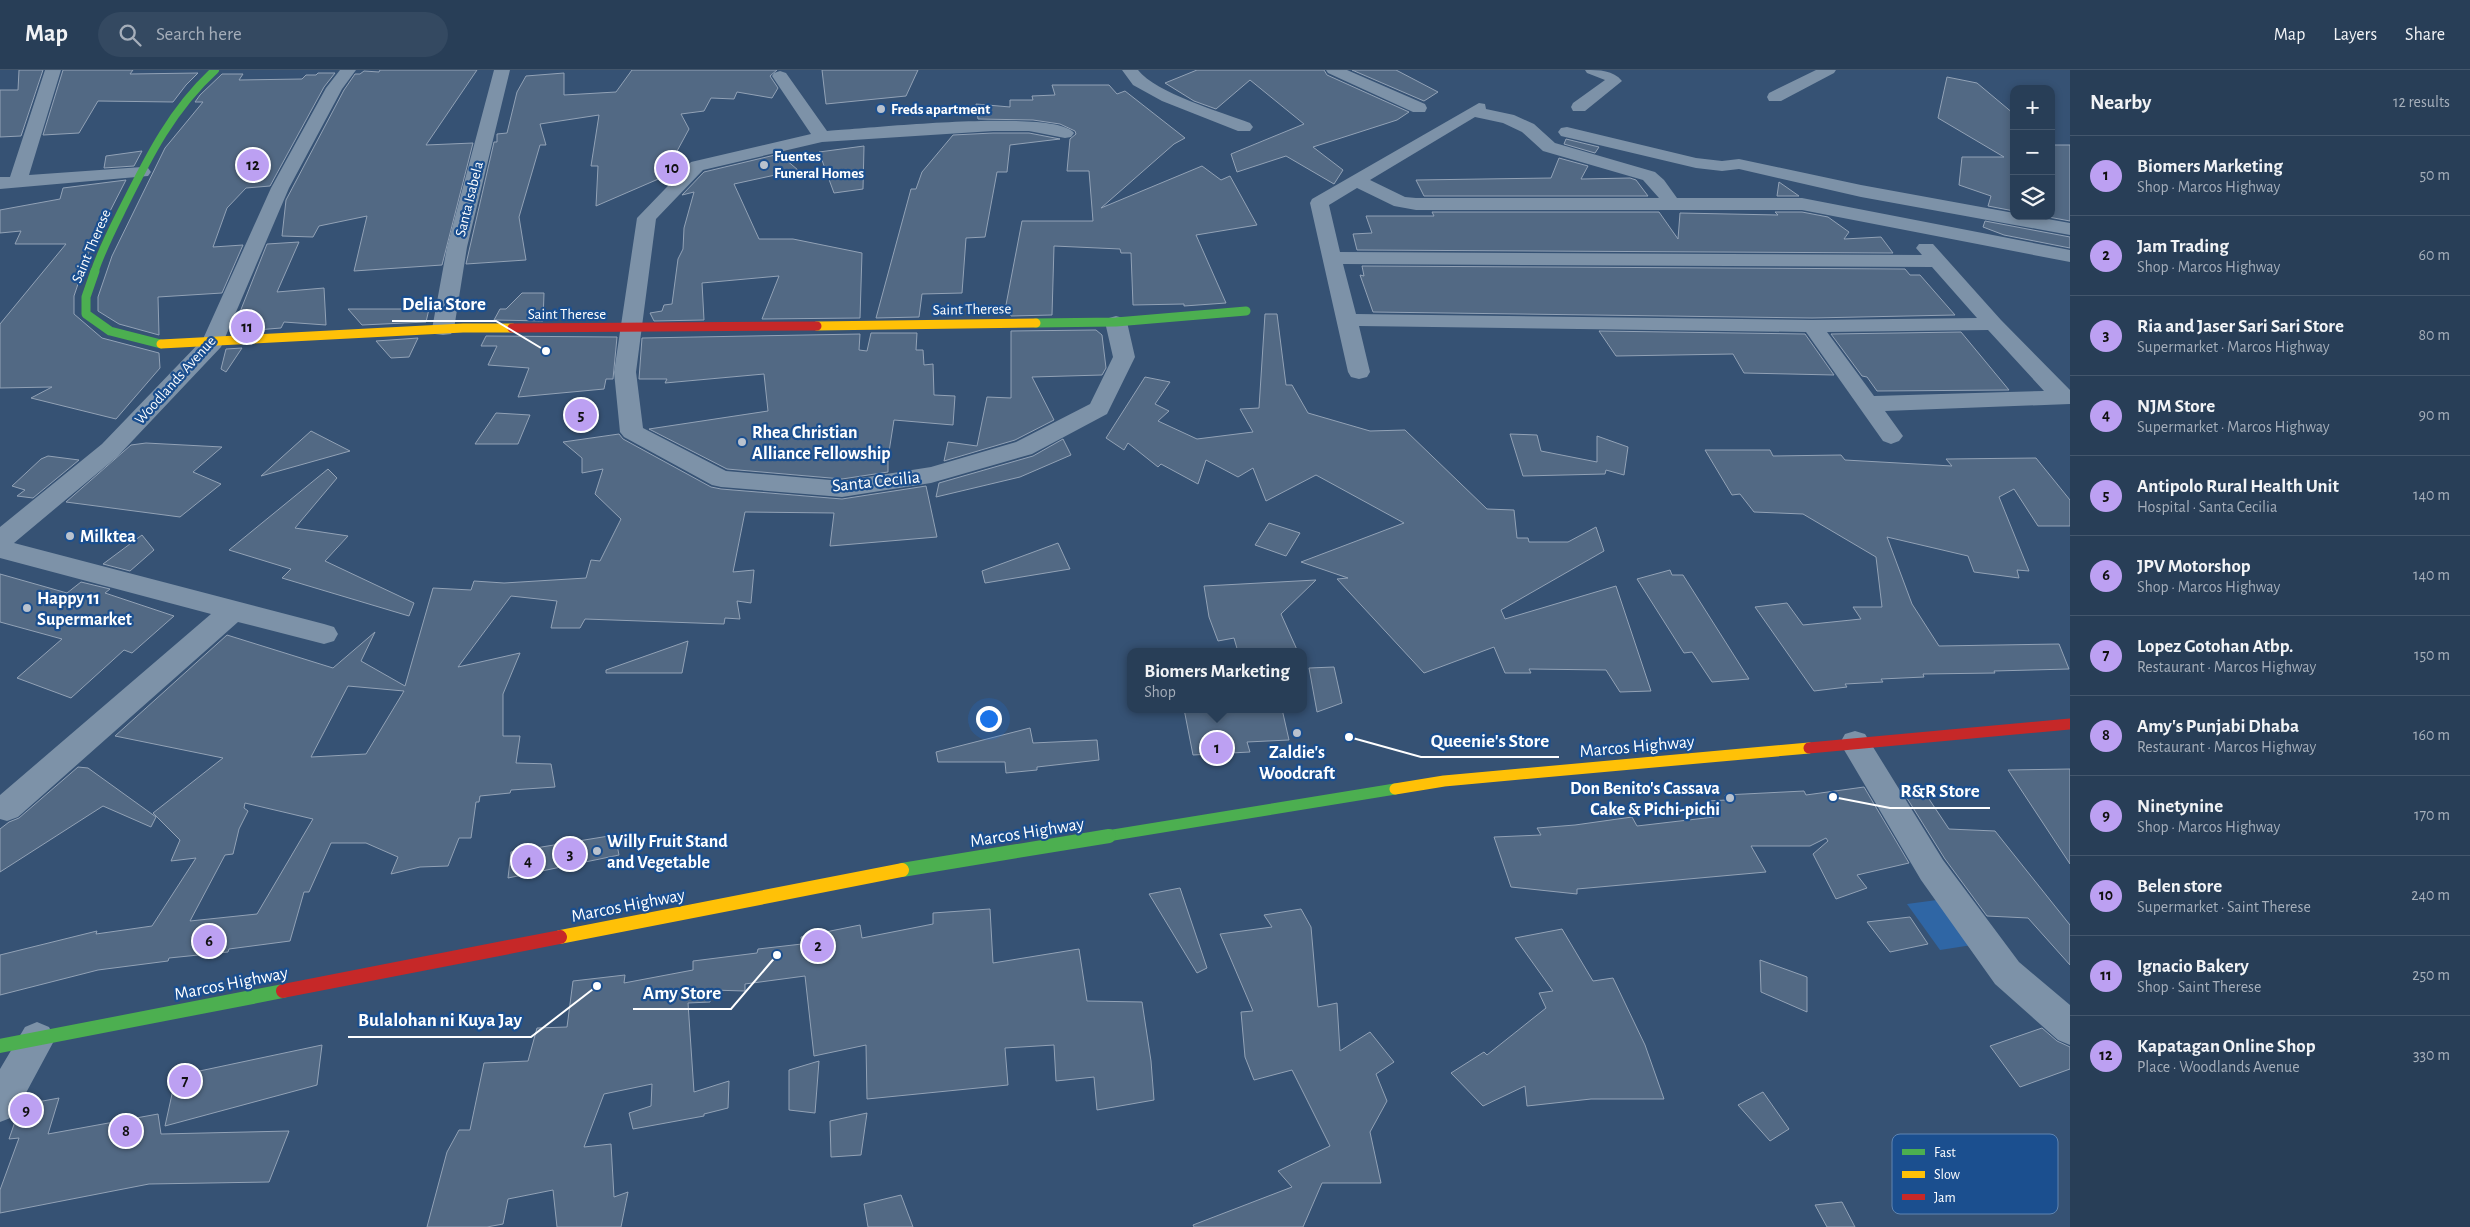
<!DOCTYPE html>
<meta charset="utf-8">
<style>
body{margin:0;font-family:"Alegreya Sans",sans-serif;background:#344961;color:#f1f3f6}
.controls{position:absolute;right:15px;top:15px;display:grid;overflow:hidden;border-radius:10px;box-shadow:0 2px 8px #0003}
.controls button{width:45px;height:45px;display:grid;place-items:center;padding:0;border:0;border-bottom:1px solid #44576d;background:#283e57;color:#f1f3f6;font:25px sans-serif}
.you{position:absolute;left:988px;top:648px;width:18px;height:18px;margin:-12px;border:4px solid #fff;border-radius:50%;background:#1a73e8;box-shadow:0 0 0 8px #1a73e833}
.badge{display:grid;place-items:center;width:32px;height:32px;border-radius:50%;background:#bca0f2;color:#111;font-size:16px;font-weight:700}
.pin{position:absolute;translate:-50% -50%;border:2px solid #fff;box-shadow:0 1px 5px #0006}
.popup{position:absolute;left:1127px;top:578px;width:180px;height:65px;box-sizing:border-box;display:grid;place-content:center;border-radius:10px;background:#283e57;filter:drop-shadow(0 1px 4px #0005);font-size:16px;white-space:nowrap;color:#a5aeba}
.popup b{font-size:19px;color:#f1f3f6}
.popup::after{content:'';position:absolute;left:50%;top:100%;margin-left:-10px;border:10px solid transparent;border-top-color:#283e57}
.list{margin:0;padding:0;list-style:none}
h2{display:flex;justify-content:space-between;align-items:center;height:65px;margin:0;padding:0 20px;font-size:21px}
h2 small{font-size:16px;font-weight:400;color:#a5aeba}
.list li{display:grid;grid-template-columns:32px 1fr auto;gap:15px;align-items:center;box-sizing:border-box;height:80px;padding:0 20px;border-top:1px solid #44576d}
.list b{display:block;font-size:19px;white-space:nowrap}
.list p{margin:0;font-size:16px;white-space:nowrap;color:#a5aeba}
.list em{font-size:16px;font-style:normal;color:#a5aeba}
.icon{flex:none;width:28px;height:28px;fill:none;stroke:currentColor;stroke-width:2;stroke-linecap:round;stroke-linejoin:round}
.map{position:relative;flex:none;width:2070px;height:1157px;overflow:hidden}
header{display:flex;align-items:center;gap:30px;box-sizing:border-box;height:70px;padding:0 25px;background:#283e57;border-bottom:1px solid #44576d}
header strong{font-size:24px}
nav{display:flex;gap:28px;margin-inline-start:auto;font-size:18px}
.search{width:350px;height:45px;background:#344961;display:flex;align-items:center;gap:12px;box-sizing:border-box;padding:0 18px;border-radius:28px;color:#a5aeba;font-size:19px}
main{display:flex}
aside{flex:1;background:#283e57}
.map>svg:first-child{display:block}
.green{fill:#2f66a5}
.building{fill:#526984;stroke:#92a2b6;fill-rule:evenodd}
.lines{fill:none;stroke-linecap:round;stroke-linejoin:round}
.street{fill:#7d92a8;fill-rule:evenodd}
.fast-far3{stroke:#4caf50;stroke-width:8}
.fast-far2{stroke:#4caf50;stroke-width:9}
.fast-far1{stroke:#4caf50;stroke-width:11}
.fast{stroke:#4caf50;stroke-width:14}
.slow-far2{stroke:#ffc107;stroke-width:9}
.slow-far1{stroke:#ffc107;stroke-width:11}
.slow{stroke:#ffc107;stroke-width:14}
.jam-far2{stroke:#c62828;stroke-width:9}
.jam-far1{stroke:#c62828;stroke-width:11}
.jam{stroke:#c62828;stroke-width:14}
.poi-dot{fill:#b9c2ce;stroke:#1b4f8f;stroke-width:2}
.labels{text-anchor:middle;stroke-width:4.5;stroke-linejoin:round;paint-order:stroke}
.far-poi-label{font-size:15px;font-weight:bold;fill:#fff;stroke:#1b4f8f;text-anchor:start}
.far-street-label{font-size:15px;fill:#fff;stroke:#1b4f8f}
.poi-label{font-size:18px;font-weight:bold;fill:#fff;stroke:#1b4f8f;text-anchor:start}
.street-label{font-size:18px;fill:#fff;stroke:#1b4f8f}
.key{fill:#1b4f8f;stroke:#5f84b1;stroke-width:1}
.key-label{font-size:14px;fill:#fff}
.leader{fill:none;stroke:#fff;stroke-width:2}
.callout-dot{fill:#fff;stroke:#1b4f8f;stroke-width:2}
.callout-label{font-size:19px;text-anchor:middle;font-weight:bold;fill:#fff;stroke:#1b4f8f;stroke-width:4.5;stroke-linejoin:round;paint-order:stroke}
</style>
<header>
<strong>Map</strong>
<div class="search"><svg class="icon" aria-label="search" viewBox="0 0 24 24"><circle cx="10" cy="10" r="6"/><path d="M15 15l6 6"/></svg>Search here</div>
<nav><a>Map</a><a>Layers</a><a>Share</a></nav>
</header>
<main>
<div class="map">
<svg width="2070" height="1157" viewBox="0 0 2070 1157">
<rect width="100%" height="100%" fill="#365274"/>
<path class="green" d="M1937,830l35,45 -32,5 -33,-46z"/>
<path class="building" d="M19,0h24l-22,66 -21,1v-47h18z
M63,0h70l-3,4 68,-1 -12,12 -13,17 -75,-1 -19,32 -36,2z
M380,0h97l-51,75 47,-2 -31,122 -88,6 13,-55 -48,10 -6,11 -31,-1 4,-36 58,-110 11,-16h5l4,-3 15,1z
M632,0h145l-7,6 8,12 -6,10 -35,-6 -3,7 -23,-1 -7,13 -23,3 8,15 -26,48 -67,29 2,-40h-7l8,-51 -59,9 6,21h-6l-21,72 7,43 -60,4 28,-122h3v-8l10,-1 10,-41 9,-16 38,-3v22l52,-3z
M822,0h96l-12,26 -80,8z
M1197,0h127l3,5 82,37 -12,8 -84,27 30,23 -9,14 -48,-28 -49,16 -6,-18 73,-30 -54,-44 -34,29 -22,-8 -29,-18z
M1352,0h44l42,22 -14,9z
M318,3h17l-11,14 -54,99 -24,2 -19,20 -14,39 30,-2 -21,48 -64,4 1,38 -40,-11 -21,-13v-14l14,-41 53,-108 38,-46h-8l5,-7 22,-21h21l-4,6 63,-1 4,-4h10z
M1947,7l30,6 37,31v97l-26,-5 3,-10 -32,-11 3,-28h42l-66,-39z
M1052,15h57l8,9 8,-3 60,47 -11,6 -73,64 101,-42 19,14 9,-4 27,49 -61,10 30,68 -42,3v-2l-51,1 -2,-52h-10l-1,-4 -66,-3 -2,69 -41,1 -5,-11 16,-84h71l-4,-50h-22l3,-32 6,-5 -1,-3 -15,-7 -27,-4 -55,-1 -2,-15 34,3v-7h23l-1,-4 23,-1z
M993,63h36l31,6 -50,6 -3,27h-10l-12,65 -19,1 -4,55 -40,1 -3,23 -43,1 35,-129h5l6,-17 31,-37z
M1566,69l33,8 -4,6 -31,-9z
M2051,75h19v76l-27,-5h8z
M864,76l-1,43 -29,4 -15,-41z
M142,81l-8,15 -30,2 2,-12z
M779,84l19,16 -64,14 25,55h34l69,14 -2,65 -98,1 17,-43 -77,7 2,37 -50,1 -4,-8 12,-2 2,-6 8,-1 6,-45 5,-10 1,-21 10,-36 -12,3 22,-23z
M1559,88l29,8 -7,13 49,-1 6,2 12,16h-224l-8,-16 135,-2z
M126,110l-38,74 -14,42v18l28,24 57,15 1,15 -44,51 -85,-21 21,-11 -52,1v-64l66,-80h-51l6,-13 -21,2v-23l60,-11 3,-11z
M1779,112l20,14h-22z
M1432,142h227l19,27 2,-26 98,2 -3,-3h27l26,5 21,15 -5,7 37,-2 12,16 -536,-3 -4,-16 19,-1 -6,-17h68z
M1985,151l85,16v11l-66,-13 -21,-8z
M299,172l-22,50 47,-4 2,37 -42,-3 -3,6 -49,4 35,-88z
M1362,196l543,3 5,6h10l35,40 -143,3 -439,-6 -13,-37 4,1z
M522,223h22l-1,28 -49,-1 6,-11h6z
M348,239h81l-3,13 -64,3z
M1265,244h12l9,71h6l16,28 62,18 35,-1 82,79 27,1 3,28h11l1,4h39l28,-15 8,24 -103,59 4,9 111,-33 35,105 -31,1 -14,-22 -77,-1 2,4h-26l-11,-26 -70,26 -87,-94 11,-1 -47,-16 103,-39 -88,-48 -50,26 -13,-33 -15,9 -32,-17 -8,24 -37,-20 -3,3 -30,-24 -4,7 -18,-12 39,-61 25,5 -15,22 14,7 -11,10 39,18 56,-7 -13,-23 19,-1z
M1096,260l6,5 4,33 -4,7 -70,2 22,43 -39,20 -71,21 4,-19 29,4 10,-49 24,1v-67z
M1599,261l206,3 29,41 -90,-2 -11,-19 -117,2z
M1961,262l48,58 -132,1 -10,-14 -5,-1 -31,-42z
M871,263h46l-1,17h7l1,15 9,-1 1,31 21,1 -2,29 -59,-5 -6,38v14l-46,7 -115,-10 -78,-40 119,-18 -4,-37 -99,9 2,-4h-28l3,-41 218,-4 -1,16 8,1z
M486,266l131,1 -4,42h-7l-2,10 -86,8 11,-29 -41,-3 9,-19h-16z
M418,268l-9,19 -18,1 -15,-17z
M242,278l-16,24 -5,-3 5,-20z
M496,343l34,2 -12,29h-43z
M311,361l39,20 -89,25z
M619,364l4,5 88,48 10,2 121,10 84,-13 11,51 -107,9 4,-33 -89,-1 -12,60 21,-2 -3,33 -14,-2 3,18 -15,-1 -1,6 -139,-5 -5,9h-29l6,-27 -46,-5 -53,71 62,-14 -17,41v42h17l-4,27 35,1 4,23 -44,3 -1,3 -30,3 -1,6h-3l-5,36h-12l-11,28 -28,1 -29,7 7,-17 -32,-14h-35l-22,49h-5l-14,49 -61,8 -1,3 -59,6 -1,3 -70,9 -98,25v-40l97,-24 -1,3 56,-8 44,-68 -25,3 9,-21 -27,-27 70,-55 -108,-22 112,-101 106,33 42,-36 -14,29 44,25 28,-98 38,2 3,-9 30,2 82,-5 5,-18 9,1 21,-42 -26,-25 8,-25 -21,4v-15l-19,-16zM348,616l56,5 -38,63 -55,3zM245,733l68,16 -56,95 -67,7 35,-66 8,-1 6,-25 9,-18 -4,-3z
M1510,364l27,1 4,16 56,11v-26l31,11 -4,28 -18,-5 -1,4 -82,2z
M1063,369l8,16 -51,22 -84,20 3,-14 94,-27z
M146,373l76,4 -29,25 28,12 -41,33 -114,-15 65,-57z
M1705,380h65l3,6 68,-1 4,5 107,6 -6,-7 90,-1 34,42v26h-32l-24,-37 -15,8 30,74 -12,-1 2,8 -45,-6 -6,-16 -81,-19 25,67 27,42 120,-2 10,25 -75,2 1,2 -72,1 1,3 -43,2 2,3 -38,2 2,3 -33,4 -59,-84 32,-4 16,22 58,-6 -8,-12h29l-6,-50 -73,-43 -49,-2 -14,-18 -8,1z
M48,386l31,4 -46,38 -16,-2 8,-6 -13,-4 29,-27z
M328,399l9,9 -42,50 53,8 -23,25 89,42 -5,13 -127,-38 9,-9 -62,-19z
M1269,453l31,10 -14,23 -31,-11z
M142,465l12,15 -24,21 -27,-7z
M1058,473l12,26 -85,14 -3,-12z
M1670,500l2,5h11l66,104 -37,3 -20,-30 -8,1 -47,-74z
M0,504l67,19 14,-11 29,7 -5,4 69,23 -42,37 -8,-3 -53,48 -54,-20 45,-39 -62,-17z
M1316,510l-35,34 17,38h-60l-4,-14 -16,3 -9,-24 -5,-31z
M688,571l-6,32h-76v-3z
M1334,597l8,36 -25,9 -8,-44z
M1184,639h98l7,31 -42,2 3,10 -57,3z
M1030,658l3,15 64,-3 2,20 -62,7v3l-31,3 -1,-11h-67l-2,-10z
M78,697l10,1 68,49 -5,10 -48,-21 -103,66v-43l9,-7 10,-4z
M2070,699v95l-62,-94z
M1864,717l45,76 -52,12 10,13 -31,11 -23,-45 15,-13 -2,-3 -16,8h-59l15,26 -189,17v5l-66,-7 -17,-50 47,-2 -4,-7 38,-3 57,-8 5,9 77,-9 -8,-16 21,-1 -2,-5 79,-4 2,4z
M1900,717h21l28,42 46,2 75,94v40l-42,-47 -41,-2 -42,-57z
M615,765l4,20 -111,23 3,-26z
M1180,818l27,80 -10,5 -48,-79z
M990,839l3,54 86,-14 8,52 55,1 9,59 3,39 -57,10 -3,-33 -38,4 -2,-36 -49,3 3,37 -141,14 -1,-54 -52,11 -9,-80 -60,8v7l-34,-1 -1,12 -22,1 6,89 35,-11 -1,27 -24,6v2l-71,13 -4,-16 22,-7 1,-22 -48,10 -20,53 27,-3 3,53 14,-5 -7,35h-64l-4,-37 -45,9 -5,25 -16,3h-60l20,-75 12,-22h11l14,-67 44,-2 9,-33 30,-1 6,-46 52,-6 -1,8 69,-13v-9l64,-8 1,-4 44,-5 -1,-7 59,-12 2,13 71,-14v-11z
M1301,839l10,18 7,80 19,-4 3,48 30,-19 24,30 -18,12 11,27 -17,31 11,51h-59l-19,44h-109l-1,-2 99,-38 -14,-16 52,-25 -38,-76 -38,10 -9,-23 -4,-45 12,-1 -33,-77 52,-7 -8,-12z
M1910,847l18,27 -38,8 -23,-30z
M1562,859l31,52 20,-3 32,67 19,54h-73l-64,7 -2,-20 -42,20 -32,-33 33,-21 3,3 59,-47 -7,-15 14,-2 -38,-53z
M1760,890l47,17v35l-46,-20z
M2042,958l15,13 13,6v22l-50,18 -30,-41z
M322,975l-5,40 -152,41 11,-50z
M819,991l-4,52 -26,-3v-40z
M1763,1022l26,37 -19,12 -32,-36z
M59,1028l-11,36 110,-20 3,20 128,-3 -20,51 -120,2 -149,29v-23l19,-52 -10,1 10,-29 2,-5z
M867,1043l-6,42 -30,2 -1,-36z
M901,1125l12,32h-45l-4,-23z
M1842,1132l13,25h-28l-12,-22z"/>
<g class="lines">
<path class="street" d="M45,0h16l-32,105 113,-8 6,1 3,4 -3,4 -148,13v-12h10z
M340,0h16l-14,19 -53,99 -68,159 -103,109 -104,87 310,81 10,3 4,7 -4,7 -10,3 -86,-22 -220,195 -11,4 -7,-2v-24l211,-181 -211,-56v-31l102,-83 101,-105 68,-151 55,-100z
M494,0h16l-43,177 -13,82 -3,5 -8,1 -8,-1 -3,-5 15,-82z
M1122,0h16c18,23 83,42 112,53l3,4 -3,4h-12l-76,-30 -29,-16z
M1326,0h21l78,34 2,4 -2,4h-12l-85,-39z
M1585,0c15,0 28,0 37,11l-37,30h-12l-2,-4 2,-4 32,-23 -18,-7z
M1816,0h20l-2,3 -53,28h-12l-2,-4 2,-4z
M780,1l6,2 41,58c36,-2 229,-23 247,2l-3,4 -6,1 -36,-7h-36l-171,11 -119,28 -47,49 -20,153 7,56 83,43 116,10 89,-14 85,-25 74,-38 23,-47 -8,-35 4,-4 7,-2 7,2 4,4 8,35 -28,57 -75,40 -101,29 -89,14 -121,-10 -9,-2 -88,-48 -4,-5 -6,-60 23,-154 54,-56 120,-28 -39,-58 2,-3z
M1479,33l6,1 1,5 28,6 20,9 21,19 100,29 9,8 13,18h125l268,52v12l-268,-52h-386l-22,-4 -37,-18 -28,17 11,47 582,3 -6,-7 3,-4h14l68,76 69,70v14l-185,7 18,25 -4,5 -8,3 -8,-3 -77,-109 -447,-6 11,46 -3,5 -8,2 -8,-2 -3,-5 -38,-169 2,-4zM1475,47l28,6 19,9 21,19 100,29 16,18h-243l-11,-1 -35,-17zM1343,194l589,3 45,51 -165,2 -456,-6zM1988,260l56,61 -170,5 -47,-64z
M1567,57l129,31 26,3 17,-2 122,26 153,28v3h17l39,7v12l-209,-38 -122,-28 -17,2 -26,-3 -135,-32 -3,-4 3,-4z
M1855,661l10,3 78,126 76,102 51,43v40l-12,-5 -63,-56 -74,-104 -81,-137 5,-9z
M37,952l12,5 6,12 -42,78 -13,5v-53l25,-42z"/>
<path class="fast-far3" d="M94,203c8,-24 19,-45 30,-67 25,-50 49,-98 91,-136"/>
<path class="fast-far2" d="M95,201l-9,26v17l24,17 51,13
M1036,253l80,-1 130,-11"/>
<path class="fast-far1" d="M1101,767l294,-48"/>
<path class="fast" d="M902,800l207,-34
M0,976l283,-55"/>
<path class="slow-far2" d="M817,256l219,-3
M161,274l302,-16h49"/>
<path class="slow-far1" d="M1395,719l49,-8 365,-33"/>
<path class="slow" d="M560,867l342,-67"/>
<path class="jam-far2" d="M512,258l305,-2"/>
<path class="jam-far1" d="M1809,678l261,-24"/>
<path class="jam" d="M283,921l277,-54"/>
</g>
<g class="poi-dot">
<circle cx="881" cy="39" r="5"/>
<circle cx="764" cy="95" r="5"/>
<circle cx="742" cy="372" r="5"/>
<circle cx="70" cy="466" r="5"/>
<circle cx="27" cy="538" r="5"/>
<circle cx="1297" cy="663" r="5"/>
<circle cx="1730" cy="728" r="5"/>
<circle cx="597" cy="781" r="5"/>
</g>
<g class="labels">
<g class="far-poi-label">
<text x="891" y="44">Freds apartment</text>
<text x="774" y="91">Fuentes<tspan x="774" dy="17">Funeral Homes</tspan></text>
</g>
<g class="far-street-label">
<text transform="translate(469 129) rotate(-76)" y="5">Santa Isabela</text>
<text transform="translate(91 176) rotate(-67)" y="5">Saint Therese</text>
<text transform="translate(972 239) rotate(-1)" y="5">Saint Therese</text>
<text x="567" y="249">Saint Therese</text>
<text transform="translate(175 310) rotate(-48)" y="5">Woodlands Avenue</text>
</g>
<g class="poi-label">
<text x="752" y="368">Rhea Christian<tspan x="752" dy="21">Alliance Fellowship</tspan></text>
<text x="80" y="472">Milktea</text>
<text x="37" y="534">Happy 11<tspan x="37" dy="21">Supermarket</tspan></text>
<text x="1297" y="688" text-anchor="middle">Zaldie's<tspan x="1297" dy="21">Woodcraft</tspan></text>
<text x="1720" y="724" text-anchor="end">Don Benito's Cassava<tspan x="1720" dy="21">Cake &amp; Pichi-pichi</tspan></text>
<text x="607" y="777">Willy Fruit Stand<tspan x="607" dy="21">and Vegetable</tspan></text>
</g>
<g class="street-label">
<text transform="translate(876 411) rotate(-6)" y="6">Santa Cecilia</text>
<text transform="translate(1637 676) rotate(-5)" y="6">Marcos Highway</text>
<text transform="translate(1027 762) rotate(-9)" y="6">Marcos Highway</text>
<text transform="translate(628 835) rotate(-11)" y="6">Marcos Highway</text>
<text transform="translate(231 913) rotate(-11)" y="6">Marcos Highway</text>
</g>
</g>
<rect x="1892" y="1064" width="166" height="80" rx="8" class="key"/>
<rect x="1902" y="1079" width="23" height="6" fill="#4caf50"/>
<rect x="1902" y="1101" width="23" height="7" fill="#ffc107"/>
<rect x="1902" y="1124" width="23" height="6" fill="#c62828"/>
<g class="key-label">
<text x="1934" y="1087">Fast</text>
<text x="1934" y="1109">Slow</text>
<text x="1934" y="1132">Jam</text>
</g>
<path class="leader" d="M546 281L496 251H392M1349 667L1421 687H1559M1833 727L1890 738H1990M777 885L731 939H633M597 916L531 967H348"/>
<g class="callout-dot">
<circle cx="546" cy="281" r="5"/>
<circle cx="1349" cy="667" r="5"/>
<circle cx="1833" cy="727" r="5"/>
<circle cx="777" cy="885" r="5"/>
<circle cx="597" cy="916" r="5"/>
</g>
<g class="callout-label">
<text x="444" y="240">Delia Store</text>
<text x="1490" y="677">Queenie's Store</text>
<text x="1940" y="727">R&amp;R Store</text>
<text x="682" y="929">Amy Store</text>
<text x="440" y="956">Bulalohan ni Kuya Jay</text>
</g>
</svg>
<div class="controls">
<button>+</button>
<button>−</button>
<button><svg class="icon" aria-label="layers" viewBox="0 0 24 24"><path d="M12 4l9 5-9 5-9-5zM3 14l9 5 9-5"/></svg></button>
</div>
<div class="you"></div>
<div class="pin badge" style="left:1217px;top:678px">1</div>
<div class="popup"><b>Biomers Marketing</b>Shop</div>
<div class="pin badge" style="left:818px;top:876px">2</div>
<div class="pin badge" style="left:570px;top:784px">3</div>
<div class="pin badge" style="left:528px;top:791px">4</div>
<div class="pin badge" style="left:581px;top:345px">5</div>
<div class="pin badge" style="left:209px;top:871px">6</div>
<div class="pin badge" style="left:185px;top:1011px">7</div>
<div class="pin badge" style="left:126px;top:1061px">8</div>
<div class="pin badge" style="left:26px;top:1040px">9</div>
<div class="pin badge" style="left:672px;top:98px">10</div>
<div class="pin badge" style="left:247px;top:257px">11</div>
<div class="pin badge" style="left:253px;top:95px">12</div>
</div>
<aside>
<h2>Nearby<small>12 results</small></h2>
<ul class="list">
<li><span class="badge">1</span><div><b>Biomers Marketing</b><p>Shop · Marcos Highway</p></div><em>50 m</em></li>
<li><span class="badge">2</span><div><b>Jam Trading</b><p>Shop · Marcos Highway</p></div><em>60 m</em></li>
<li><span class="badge">3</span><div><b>Ria and Jaser Sari Sari Store</b><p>Supermarket · Marcos Highway</p></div><em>80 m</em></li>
<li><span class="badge">4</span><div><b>NJM Store</b><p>Supermarket · Marcos Highway</p></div><em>90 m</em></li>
<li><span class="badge">5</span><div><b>Antipolo Rural Health Unit</b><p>Hospital · Santa Cecilia</p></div><em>140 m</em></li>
<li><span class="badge">6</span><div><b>JPV Motorshop</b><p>Shop · Marcos Highway</p></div><em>140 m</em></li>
<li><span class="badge">7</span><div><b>Lopez Gotohan Atbp.</b><p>Restaurant · Marcos Highway</p></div><em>150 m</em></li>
<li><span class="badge">8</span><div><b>Amy's Punjabi Dhaba</b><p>Restaurant · Marcos Highway</p></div><em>160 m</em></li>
<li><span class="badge">9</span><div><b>Ninetynine</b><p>Shop · Marcos Highway</p></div><em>170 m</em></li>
<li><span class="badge">10</span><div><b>Belen store</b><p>Supermarket · Saint Therese</p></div><em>240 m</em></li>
<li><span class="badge">11</span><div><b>Ignacio Bakery</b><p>Shop · Saint Therese</p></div><em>250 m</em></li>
<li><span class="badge">12</span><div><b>Kapatagan Online Shop</b><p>Place · Woodlands Avenue</p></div><em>330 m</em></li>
</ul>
</aside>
</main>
